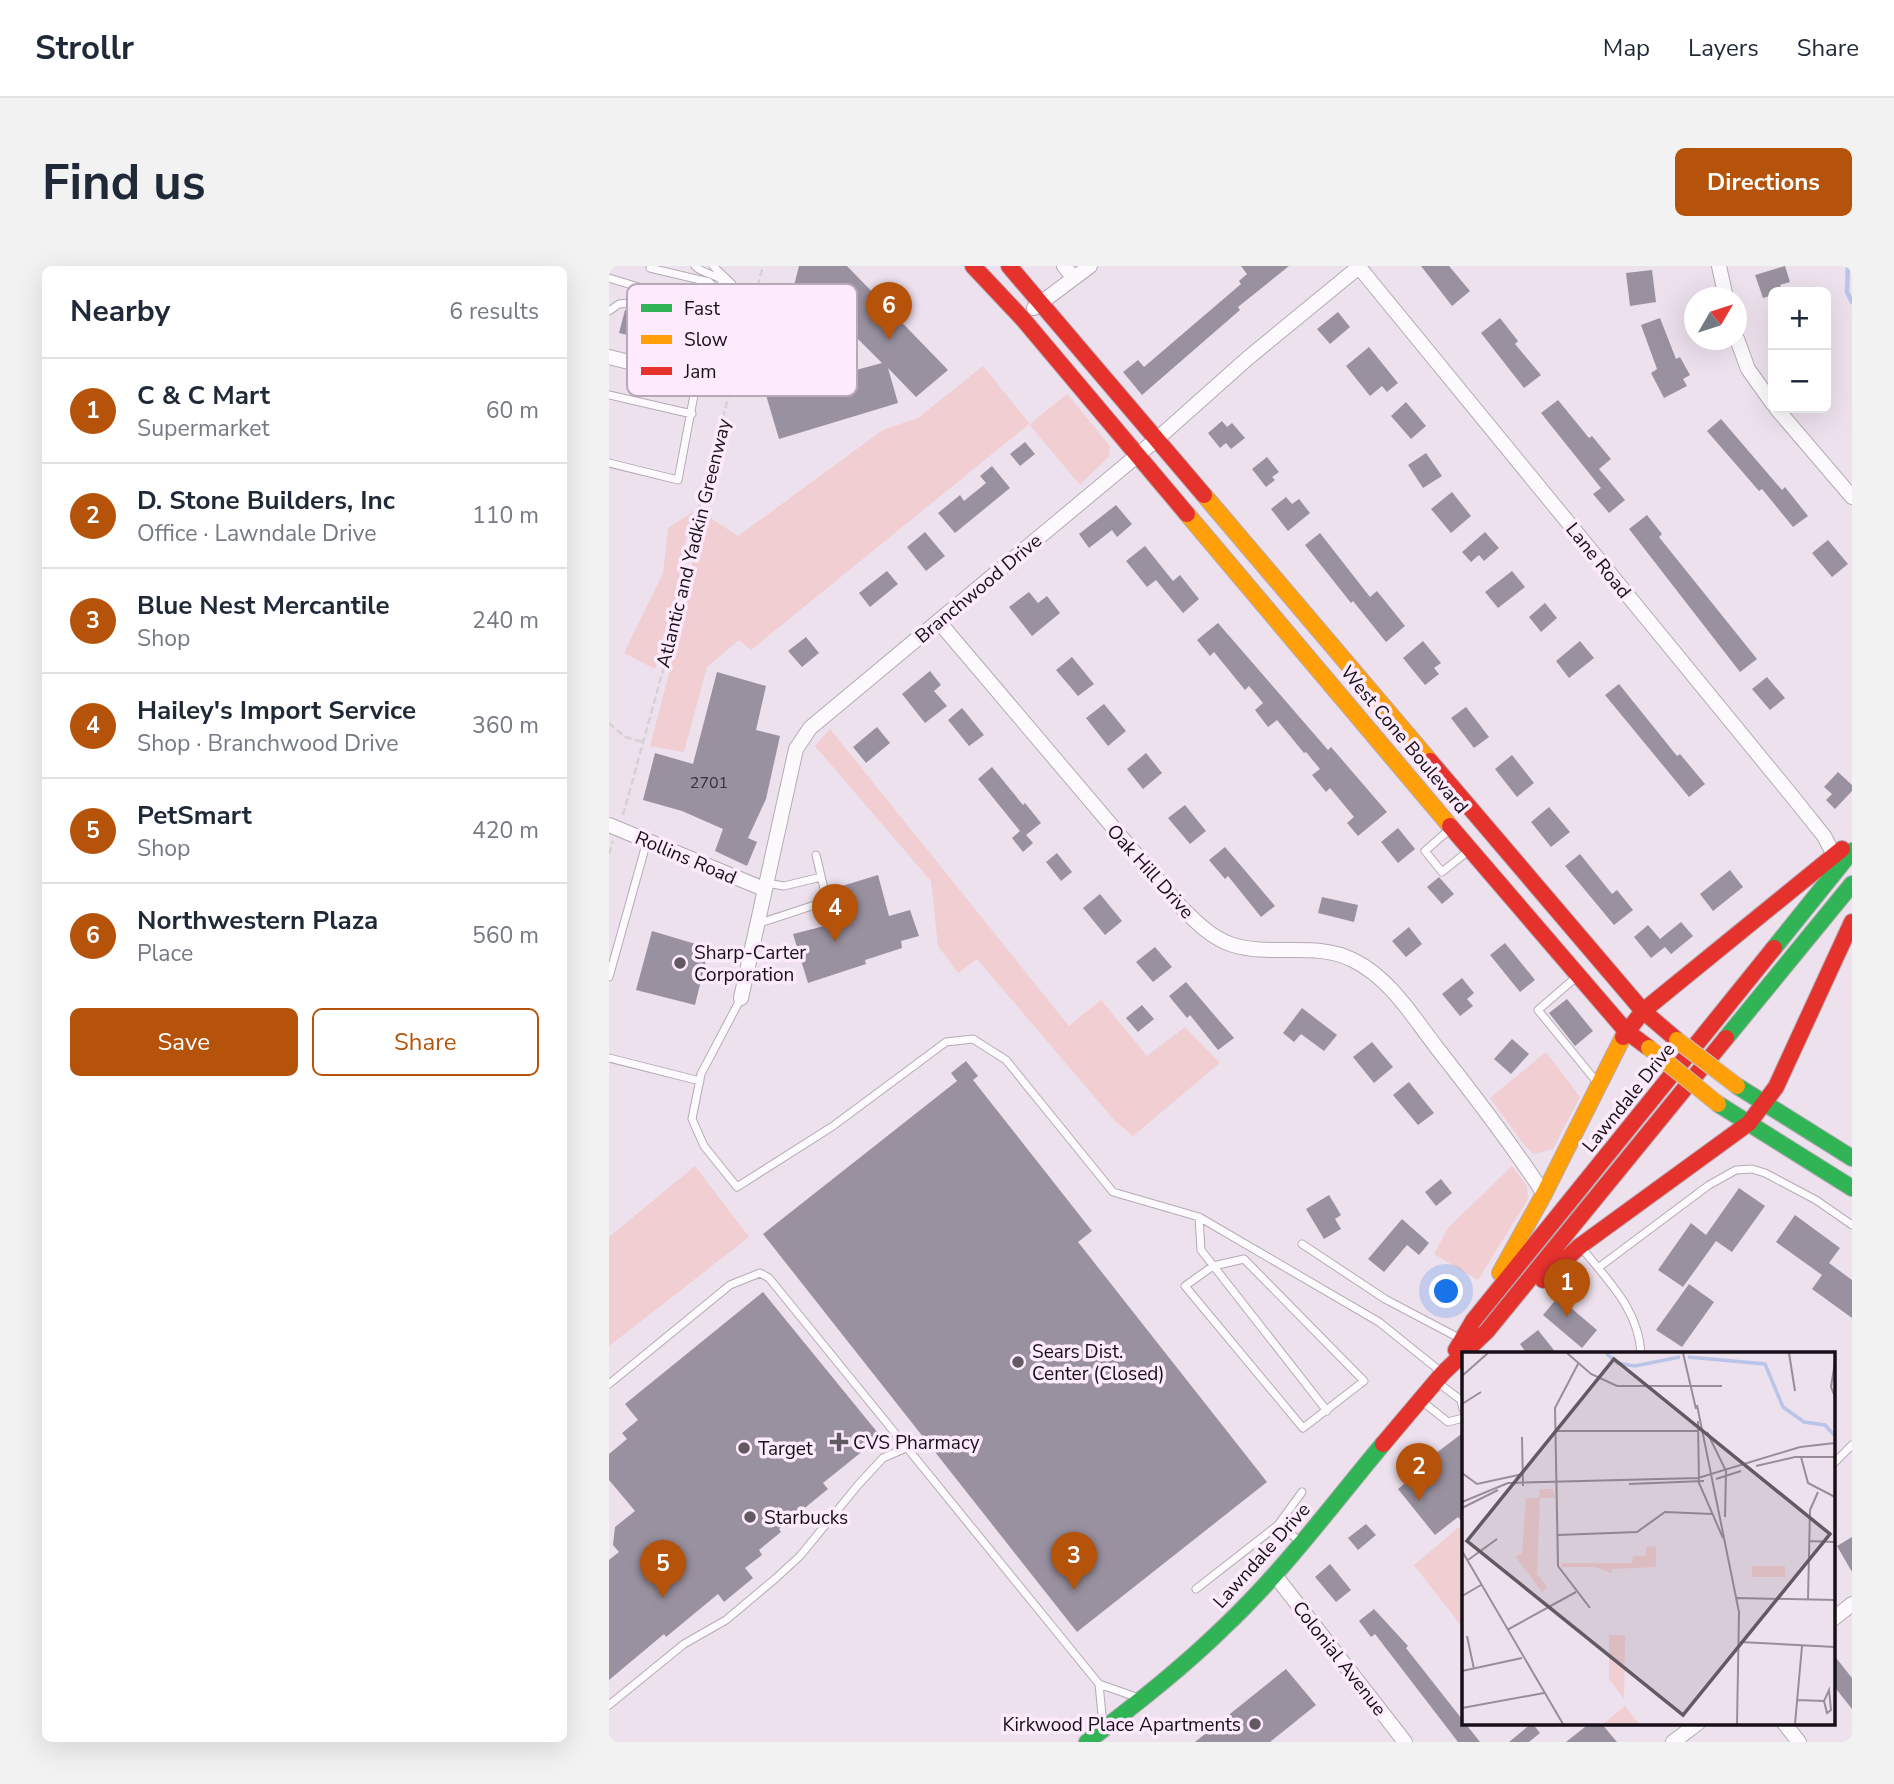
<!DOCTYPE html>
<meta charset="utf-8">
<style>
body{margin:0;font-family:"Nunito Sans",sans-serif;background:#f2f2f3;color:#1f2937}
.controls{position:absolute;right:21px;top:21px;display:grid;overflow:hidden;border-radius:10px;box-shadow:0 7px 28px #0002}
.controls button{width:63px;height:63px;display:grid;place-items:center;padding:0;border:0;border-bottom:2px solid #e0e1e3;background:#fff;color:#1f2937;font:35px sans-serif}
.compass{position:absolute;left:1075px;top:21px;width:63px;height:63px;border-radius:50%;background:#fff;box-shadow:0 7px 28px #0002;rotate:51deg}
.you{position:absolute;left:838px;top:1026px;width:24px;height:24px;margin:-18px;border:5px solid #fff;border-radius:50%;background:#1a73e8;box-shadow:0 0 0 10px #1a73e833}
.badge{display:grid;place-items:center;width:46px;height:46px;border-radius:50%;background:#b45309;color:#fff;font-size:23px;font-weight:700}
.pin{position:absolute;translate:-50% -58px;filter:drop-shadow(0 2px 4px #0008)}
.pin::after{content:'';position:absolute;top:37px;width:24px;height:21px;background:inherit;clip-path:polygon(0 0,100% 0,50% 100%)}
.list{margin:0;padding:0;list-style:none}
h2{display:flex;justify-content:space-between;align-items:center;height:91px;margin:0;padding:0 28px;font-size:30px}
h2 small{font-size:23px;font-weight:400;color:#747a83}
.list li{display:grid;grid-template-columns:46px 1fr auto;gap:21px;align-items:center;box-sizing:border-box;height:105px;padding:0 28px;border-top:2px solid #e0e1e3}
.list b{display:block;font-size:26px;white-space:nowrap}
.list p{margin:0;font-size:23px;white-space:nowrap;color:#747a83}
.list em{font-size:23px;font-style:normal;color:#747a83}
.actions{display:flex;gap:14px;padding:21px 28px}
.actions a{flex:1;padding:16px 0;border:2px solid #b45309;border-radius:10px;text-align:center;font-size:24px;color:#b45309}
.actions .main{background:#b45309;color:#fff}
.map{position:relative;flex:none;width:1243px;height:1476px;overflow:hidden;border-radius:10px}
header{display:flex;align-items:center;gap:42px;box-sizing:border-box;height:98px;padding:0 35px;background:#fff;border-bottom:2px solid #e0e1e3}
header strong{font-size:33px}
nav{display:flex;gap:38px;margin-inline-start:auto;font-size:24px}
.intro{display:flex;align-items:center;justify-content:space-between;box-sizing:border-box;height:168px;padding:0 42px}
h1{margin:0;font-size:49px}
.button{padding:18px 32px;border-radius:10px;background:#b45309;color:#fff;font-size:24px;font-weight:700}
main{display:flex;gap:42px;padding:0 42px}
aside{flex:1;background:#fff;border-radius:10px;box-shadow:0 7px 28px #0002}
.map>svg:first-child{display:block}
.green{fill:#f0ced1}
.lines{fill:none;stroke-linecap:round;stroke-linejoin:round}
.stream{stroke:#bac4e9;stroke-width:4.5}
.building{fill:#99919f;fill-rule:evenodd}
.lane-casing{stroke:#b4abb4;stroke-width:9}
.street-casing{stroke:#b4abb4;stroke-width:16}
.fast-casing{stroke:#b4abb4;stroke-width:18}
.slow-casing{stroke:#b4abb4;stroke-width:18}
.jam-casing{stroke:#b4abb4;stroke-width:18}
.path{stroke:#d5d1d5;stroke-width:2.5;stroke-dasharray:7 3.5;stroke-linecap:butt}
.lane{stroke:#fcfafc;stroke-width:7}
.street{stroke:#fcfafc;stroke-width:14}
.fast{stroke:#30b455;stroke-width:16}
.slow{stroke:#ff9f0a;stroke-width:16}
.jam{stroke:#e5322d;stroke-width:16}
.slow-bridge-casing{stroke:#c6c0c6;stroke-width:18;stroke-linecap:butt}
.slow-bridge{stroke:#ff9f0a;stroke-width:16}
.poi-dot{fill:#635963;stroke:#fdeafd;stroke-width:2.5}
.labels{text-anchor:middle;stroke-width:7;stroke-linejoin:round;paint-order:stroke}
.number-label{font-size:16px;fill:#38303a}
.street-label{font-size:19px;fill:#181018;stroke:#fdeafd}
.poi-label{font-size:19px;fill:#181018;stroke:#fdeafd;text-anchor:start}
.inset-river{fill:none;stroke:#bac4e9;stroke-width:3.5}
.inset-road{fill:none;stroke:#988d98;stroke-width:2}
.view{fill:#635963;fill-opacity:0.15;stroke:#635963;stroke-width:3.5}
.inset-edge{fill:none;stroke:#181018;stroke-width:3.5}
.key{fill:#fdeafd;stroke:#b8a9b8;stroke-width:2}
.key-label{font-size:19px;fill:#181018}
</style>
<header>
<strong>Strollr</strong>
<nav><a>Map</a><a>Layers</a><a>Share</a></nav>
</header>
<div class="intro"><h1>Find us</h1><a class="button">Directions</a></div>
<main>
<aside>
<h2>Nearby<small>6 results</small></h2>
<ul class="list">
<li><span class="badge">1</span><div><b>C &amp; C Mart</b><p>Supermarket</p></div><em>60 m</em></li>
<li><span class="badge">2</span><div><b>D. Stone Builders, Inc</b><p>Office · Lawndale Drive</p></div><em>110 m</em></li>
<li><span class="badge">3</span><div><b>Blue Nest Mercantile</b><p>Shop</p></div><em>240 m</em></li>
<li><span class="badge">4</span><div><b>Hailey's Import Service</b><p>Shop · Branchwood Drive</p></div><em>360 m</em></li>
<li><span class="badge">5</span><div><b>PetSmart</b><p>Shop</p></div><em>420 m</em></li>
<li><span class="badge">6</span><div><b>Northwestern Plaza</b><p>Place</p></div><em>560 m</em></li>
</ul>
<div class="actions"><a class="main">Save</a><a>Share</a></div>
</aside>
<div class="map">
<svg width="1243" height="1476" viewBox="0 0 1243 1476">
<rect width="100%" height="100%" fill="#ede1ed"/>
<path class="green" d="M374,100l47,58 37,-30 43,52 -1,10 -29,29 -51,-61 -278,226 -12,-10 -32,27 -23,85 -34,-6 32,-122 13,-79 11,-30 32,21 145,-106 35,-12z
M84,246l-9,35 -12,73 -17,49 -31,-16 39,-80 5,-45z
M221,463l239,297 32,-26 46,56 38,-29 35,36 -87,73 -18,-15 -138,-162 -19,14 -20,-27 -7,-65 -116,-135z
M937,786l34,45 -27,52 -19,5 -9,-8 -35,-48z
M86,900l54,71 -140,109v-109z
M903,900l15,20 1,13 -50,81 -44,-26 14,-26z
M850,1261l4,6v95l-49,-63z"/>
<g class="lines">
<path class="stream" d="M1239,0l-1,26 5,10"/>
</g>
<path class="building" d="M190,0h48l101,104 -32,27 -28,-29 10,35 -119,36 -13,-44 44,-11 -39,-10zM226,50l47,47 -67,18z
M632,0h48l-51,41 2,3 -98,85 -19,-23 15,-12 6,7 97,-83 -2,-3 8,-7z
M812,0h28l21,25 -18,15z
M1176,0l5,16 -10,3 3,7h-10v3l-10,3 -8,-23z
M1043,4l4,32 -26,4 -4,-33z
M16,44l39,10 -6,22 -39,-9z
M729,46l12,15 -20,17 -13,-15z
M891,52l18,23 -3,3 26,31 -17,13 -43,-55z
M1051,52l16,41 4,-2 10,18 -7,4 4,7 -23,12 -13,-25 6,-4 -16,-44z
M760,81l29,36 -11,9 -5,-6 -12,10 -24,-30z
M949,134l31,38 3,-2 19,23 -12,10 26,31 -16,13 -16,-19 8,-6 -60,-75z
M797,136l20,24 -15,13 -20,-23z
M1112,153l61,71 3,-3 23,29 -15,11 -31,-38 -3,2 -52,-60z
M613,155l5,6 5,-4 13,15 -14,11 -5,-6 -6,5 -12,-15z
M416,176l10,12 -15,12 -10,-12z
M817,187l16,23 -19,12 -15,-23z
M658,191l12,15 -7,5 3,3 -9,7 -14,-18z
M383,200l18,22 -55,45 -17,-20 22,-18 4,6 22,-18 -6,-7z
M843,226l19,24 -20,17 -20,-24z
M677,231l6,7 7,-5 11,14 -22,18 -17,-22z
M507,239l16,19 -15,13 -5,-7 -23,18 -10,-14z
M1038,249l15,19 -3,3 98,122 -17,13 -111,-143z
M316,266l20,24 -19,15 -19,-24z
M876,266l14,16 -15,13 -5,-6 -8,7 -9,-10z
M711,267l50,64 7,-6 28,35 -19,16 -33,-41 -2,2 -46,-58z
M1219,274l20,24 -16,13 -20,-24z
M536,280l28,35 7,-6 19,24 -16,14 -27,-33 -9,7 -21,-26z
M278,305l11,13 -28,23 -11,-14z
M903,305l13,16 -27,21 -13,-16z
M420,326l9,11 9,-7 13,17 -28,23 -23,-29z
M936,337l12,15 -16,14 -12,-15z
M609,357l110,127 3,-3 56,65 -29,24 -11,-13 7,-6 -24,-29 -4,4 -14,-17 8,-6 -14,-17 -2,1 -27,-33 -9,7 -13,-17 8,-7 -14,-17 -4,4 -31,-38 -4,4 -13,-16z
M197,371l13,16 -17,14 -14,-16z
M814,375l18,22 -7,5 5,6 -14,11 -22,-27z
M971,375l14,17 -25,20 -13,-17z
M463,391l22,27 -16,12 -22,-26z
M321,405l11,14 -7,6 13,15 -22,17 -23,-29z
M108,406l49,14 -10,44 24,6 -14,63 -18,39 9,4 -10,24 -32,-15 8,-22 -41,-18 -39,-11 12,-47 38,11z
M1158,411l18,21 -15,12 -18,-21z
M1010,418l58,72 3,-2 25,30 -16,13 -84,-102z
M495,438l22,27 -18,15 -22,-28z
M857,441l23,30 -15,11 -23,-30z
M353,442l22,27 -15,11 -21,-26z
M268,461l13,16 -24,20 -13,-16z
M537,487l16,20 -19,16 -16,-20z
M903,489l22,28 -17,14 -22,-28z
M383,501l31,38 2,-2 16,20 -15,12 7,8 -10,9 -11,-14 8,-7 -42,-52z
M1229,506l14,13v6l-17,18 -9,-9 6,-6 -8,-7z
M576,539l21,26 -16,13 -22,-26z
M940,541l21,25 -19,15 -20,-25z
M789,562l17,21 -17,14 -17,-21z
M616,581l50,59 -14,11 -33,-41 -3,3 -16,-19z
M448,587l15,19 -11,9 -15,-19z
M971,588l32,40 5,-4 16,20 -19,15 -49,-59z
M1121,604l13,17 -30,24 -13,-17z
M269,609l11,41 21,-6 9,26 -18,5 1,7 -37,12 1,4 -58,19 -15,-49 59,-15 -10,-33z
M830,611l15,17 -12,10 -15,-17z
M491,628l22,27 -17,14 -22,-27z
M713,631l36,8 -4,17 -36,-9z
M1072,656l12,14 -22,18 -6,-7 -14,11 -17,-21 14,-12 12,14z
M800,661l13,17 -16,13 -14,-16z
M43,665l57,17 -14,57 -59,-15z
M896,677l30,37 -15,12 -30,-37z
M546,681l17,20 -19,15 -17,-20z
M853,712l12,15 -7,6 6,7 -13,10 -18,-22z
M577,716l48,56 -16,12 -28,-35 -3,3 -18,-22z
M958,733l26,32 -18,15 -26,-33z
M533,739l12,14 -16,13 -12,-14z
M693,742l35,27 -13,16 -23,-17 -7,8 -11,-9z
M903,773l17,15 -18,20 -17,-15z
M763,776l21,25 -19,16 -21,-26z
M357,795l12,15 -5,4 119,151 -14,11 189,240 -190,150 -314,-398 194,-153 -6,-8z
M800,816l25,31 -16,12 -25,-30z
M832,913l11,14 -16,13 -11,-14z
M1130,922l26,18 -33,46 -16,-11 -33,46 -25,-17 33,-47 15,12z
M720,929l12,20 -6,4 6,10 -17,10 -18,-30z
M1186,949l45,33 -11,15 23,17v38l-40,-29 10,-14 -46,-33z
M793,953l27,24 -10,12 -12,-10 -23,27 -16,-13z
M1080,1018l25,18 -32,45 -26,-17z
M154,1026l119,146 -11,10 -2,-2 -46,37 5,6 -49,40 2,3 -22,18 3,5 -17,13 8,10 -29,24 -6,-8 -52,43 -2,-3 -55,46v-120l10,-8 -6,-7 2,-18 20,-16 -26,-31v-26l18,-15 -5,-6 16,-13 -13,-16z
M949,1031l39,33 -15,18 -39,-33z
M929,1064l19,24h-30l-7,-10z
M855,1166v92l-6,-7 -23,18 -37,-46 23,-19 -2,-4z
M757,1258l10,11 -18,15 -10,-12z
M1243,1271v35l-15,-26z
M721,1298l21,26 -15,12 -21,-25z
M765,1343l34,37 -2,2 74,94h-22l-83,-108 -4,3 -12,-16z
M1224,1388l19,24v31l-19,-24z
M677,1403l30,36 -46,37h-75z
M923,1457l8,10 -11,9h-20z
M981,1457h11l16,19h-51z"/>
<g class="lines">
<g class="lane-casing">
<path id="lane" d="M86,0c6,7 18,8 26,13l3,13 5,7
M41,2l59,14 6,6 -15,18
M0,12l95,29h12l13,-8 3,-15 -19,-18
M0,45l10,-7 10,-1 81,20 6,5 -1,9 -8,10 -33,-4 -4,5 -6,24
M0,129l83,19
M0,197l69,17 19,-101
M841,563l-25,22 17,21 25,-20
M157,617l18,3 37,-9
M148,658l70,-23 -11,-46
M0,711l38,-136
M965,713l-36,31 58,71
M132,732l-40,76 -9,45 12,27 33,41 96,-61 113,-84 27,-3 33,21 107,132 86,25 180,105 61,49
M0,792l91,23
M590,951l2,33 126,161
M693,978l83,55 74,39
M972,981c26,33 58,62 60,107
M635,993l120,122 -61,47 -118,-142 28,-20z
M989,1002l111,-83 27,-15 16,-1 13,4 51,27 36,25
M828,1116l24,18 2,9
M0,1118l121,-99 30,-12 9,5 330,406 37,13
M814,1136l25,20 15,-4
M1224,1198l19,-19
M669,1259l22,16
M587,1323l82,-64 24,-33
M490,1418l4,41
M0,1439l75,-61 42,-24 50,-42 24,-22 58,-71 25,-27 23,-10"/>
</g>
<g class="street-casing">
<path id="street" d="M455,0l9,11
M1110,0l7,32
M750,1l433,529 32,40 10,19
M425,42l56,-42
M1128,73l11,30 25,35
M0,91l108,27
M1167,142l76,89
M330,356l239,282c16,16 33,34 55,41 39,12 82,-4 120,15 37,18 60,57 84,88 37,47 74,95 107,146
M0,559l155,64
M132,732l55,-249 14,-21 347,-289 91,-81 112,-92
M665,1308l131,168
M1224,1353l19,-15
M1175,1457l15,19
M1064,1476l25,-19"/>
</g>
<g class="fast-casing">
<path id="fast" d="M1165,682l78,-97
M1117,772l126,-154
M1128,820l115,72
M1109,838l134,84
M478,1476c46,-36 93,-72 135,-113 60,-56 109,-123 161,-185"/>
</g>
<g class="slow-casing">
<path id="slow" d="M595,229l226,266
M578,248l263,312
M891,1007l44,-79 79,-157"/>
</g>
<g class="jam-casing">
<path id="jam" d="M364,0l49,52 165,196
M400,0l195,229
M821,495l213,250 34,29
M841,560l176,205 23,17
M1014,771l20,-26 199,-162
M934,1014l37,-34 169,-123 27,-36 76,-165
M847,1084l17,-29 301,-373
M774,1178l60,-71 44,-42 239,-293"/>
</g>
<path class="path" d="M0,457l16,14 18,5
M14,549l50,-181 18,-96 72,-272
M0,588l4,-13"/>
<use href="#lane" class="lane"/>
<use href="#street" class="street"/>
<use href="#fast" class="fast"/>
<use href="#slow" class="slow"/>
<use href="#jam" class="jam"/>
<g class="slow-bridge-casing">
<path id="slow-bridge" d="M1068,774l60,46
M1040,782l69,56"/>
</g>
<use href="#slow-bridge" class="slow-bridge"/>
</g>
<g class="poi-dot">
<circle cx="71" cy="697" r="7"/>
<circle cx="409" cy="1096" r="7"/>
<path d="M226.5 1165.5h7v7h7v7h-7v7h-7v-7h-7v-7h7z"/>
<circle cx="135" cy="1182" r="7"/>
<circle cx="141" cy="1251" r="7"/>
<circle cx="646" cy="1458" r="7"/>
</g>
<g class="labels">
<g class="number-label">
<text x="100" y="522">2701</text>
</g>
<g class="street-label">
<text transform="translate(84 277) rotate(-76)" y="7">Atlantic and Yadkin Greenway</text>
<text transform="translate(990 294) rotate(51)" y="7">Lane Road</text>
<text transform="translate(369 322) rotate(-40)" y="7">Branchwood Drive</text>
<text transform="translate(796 473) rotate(50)" y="7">West Cone Boulevard</text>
<text transform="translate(77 591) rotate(23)" y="7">Rollins Road</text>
<text transform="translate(542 605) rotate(48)" y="7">Oak Hill Drive</text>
<text transform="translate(1019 831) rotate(-51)" y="7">Lawndale Drive</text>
<text transform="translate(652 1289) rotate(-48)" y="7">Lawndale Drive</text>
<text transform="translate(731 1392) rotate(52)" y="7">Colonial Avenue</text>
</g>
<g class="poi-label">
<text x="85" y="693">Sharp-Carter<tspan x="85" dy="22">Corporation</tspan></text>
<text x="423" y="1092">Sears Dist.<tspan x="423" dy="22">Center (Closed)</tspan></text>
<text x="244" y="1183">CVS Pharmacy</text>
<text x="149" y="1189">Target</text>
<text x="155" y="1258">Starbucks</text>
<text x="632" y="1465" text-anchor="end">Kirkwood Place Apartments</text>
</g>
</g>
<g transform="translate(853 1086)">
<rect width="373" height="373" fill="#ede1ed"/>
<path d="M78,137h13l2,9h-15l-3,76 10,13 -5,5 -27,-36 7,-2 4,-56h13zM194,194v21l-44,2v4l-17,-6h-33l-1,-4h71l1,-7h13v-9zM290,214h33v11h-33zM147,283h16l-1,64 -15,-20zM163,354l14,18h-36z" fill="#f0ced1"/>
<path class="inset-river" d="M144,1l11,10 18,3 45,-9M226,5l77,7 18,43 21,15 21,3 10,11"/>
<path class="inset-road" d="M105,1l24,21 26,12h105M221,1l13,56M327,1l6,38M373,10l-4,25 4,10M116,12l-23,44 3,158 32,42M0,24l26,-23M0,52l19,-12M235,53l42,207 -2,112M236,69l1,62 24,55M94,79h142M245,80l19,39 -1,46M60,85l1,49M339,105l7,26 27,14M294,114l39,-9h40M0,121l15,11 46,-10M254,127l25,-8M167,132l75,-3M0,150l46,-19 190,-5 102,-31 35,-4M0,156l36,-18M96,183l79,-3 28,-20 47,2M347,189l26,1M0,199l101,173M6,208l29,-21M0,244l19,-11M275,246l98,2M346,248l2,-90 8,-18M45,278l69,-38M5,284l7,33M278,290l95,5M0,319l60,-13M367,338l2,20 -4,3 -3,-12zM335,348l27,1M0,356l82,-15M333,372l7,-78"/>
<path class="view" d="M152,7l216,175 -147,181 -216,-174z"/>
<rect width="373" height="373" class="inset-edge"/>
</g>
<rect x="18" y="18" width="230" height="112" rx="10" class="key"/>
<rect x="32" y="38" width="31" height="8" fill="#30b455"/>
<rect x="32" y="69" width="31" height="9" fill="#ff9f0a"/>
<rect x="32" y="101" width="31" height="8" fill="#e5322d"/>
<g class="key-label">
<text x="75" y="49">Fast</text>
<text x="75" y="80">Slow</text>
<text x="75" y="112">Jam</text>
</g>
</svg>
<div class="controls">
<button>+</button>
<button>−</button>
</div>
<svg class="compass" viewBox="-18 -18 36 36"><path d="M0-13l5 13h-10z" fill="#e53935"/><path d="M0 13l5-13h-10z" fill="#747a83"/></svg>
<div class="you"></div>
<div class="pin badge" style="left:958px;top:1051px">1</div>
<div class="pin badge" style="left:810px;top:1235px">2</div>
<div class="pin badge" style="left:465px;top:1324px">3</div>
<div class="pin badge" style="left:226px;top:676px">4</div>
<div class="pin badge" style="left:54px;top:1332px">5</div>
<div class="pin badge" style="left:280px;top:74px">6</div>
</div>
</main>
